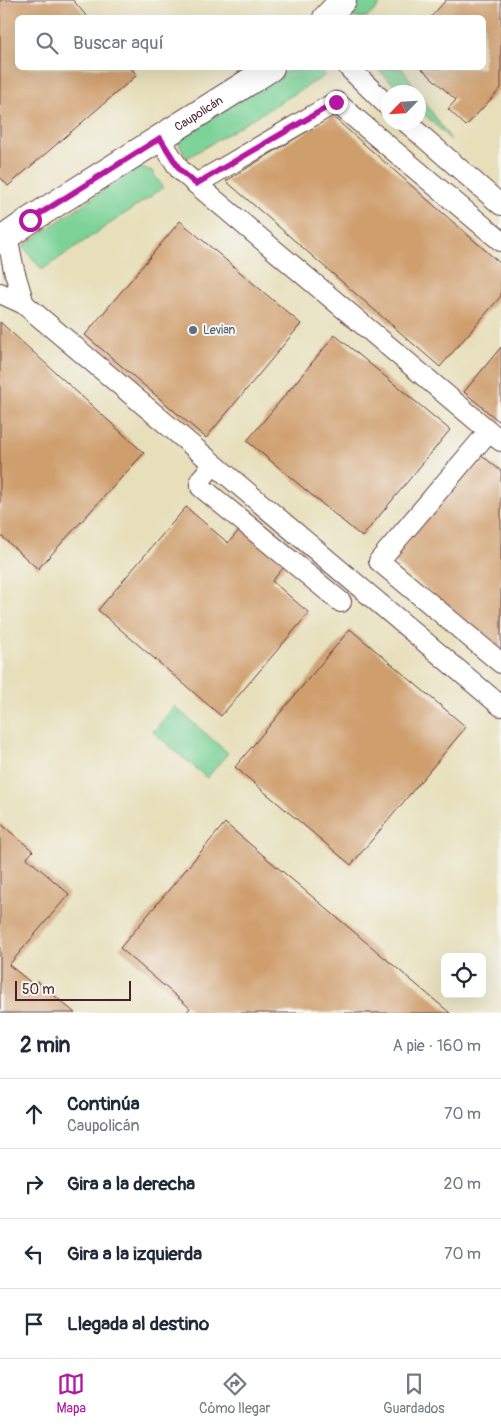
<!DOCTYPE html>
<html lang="es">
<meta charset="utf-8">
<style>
body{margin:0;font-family:Pangolin,sans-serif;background:#f6f6f7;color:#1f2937}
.controls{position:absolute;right:15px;bottom:15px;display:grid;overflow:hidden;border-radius:8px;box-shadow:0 5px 20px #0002}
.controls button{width:45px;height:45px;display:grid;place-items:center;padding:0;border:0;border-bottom:1px solid #e0e1e3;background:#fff;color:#1f2937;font:25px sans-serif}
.compass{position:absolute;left:381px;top:85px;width:45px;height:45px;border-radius:50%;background:#fff;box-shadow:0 5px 20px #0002;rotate:245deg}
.scale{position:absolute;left:15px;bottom:12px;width:116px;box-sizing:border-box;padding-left:5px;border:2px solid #4a1f2b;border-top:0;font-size:14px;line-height:18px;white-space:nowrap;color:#4a1f2b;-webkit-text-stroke:4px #f6f6f2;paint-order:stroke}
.stop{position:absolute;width:15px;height:15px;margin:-11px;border:4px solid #b5179e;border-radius:50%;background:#fff}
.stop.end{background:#b5179e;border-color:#fff;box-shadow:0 1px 5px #0008}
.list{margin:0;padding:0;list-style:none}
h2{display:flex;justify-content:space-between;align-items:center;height:65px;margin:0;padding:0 20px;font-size:21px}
h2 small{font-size:16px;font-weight:400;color:#747a83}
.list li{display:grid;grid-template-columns:32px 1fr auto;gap:15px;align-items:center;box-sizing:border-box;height:70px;padding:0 20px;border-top:1px solid #e0e1e3}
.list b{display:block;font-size:19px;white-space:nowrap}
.list p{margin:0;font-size:16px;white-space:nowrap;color:#747a83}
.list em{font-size:16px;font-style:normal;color:#747a83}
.icon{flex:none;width:28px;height:28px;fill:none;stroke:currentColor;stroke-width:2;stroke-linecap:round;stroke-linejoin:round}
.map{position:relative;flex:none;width:501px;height:1013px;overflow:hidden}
.search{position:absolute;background:#fff;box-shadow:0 5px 20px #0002;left:15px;right:15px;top:15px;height:55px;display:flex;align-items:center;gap:12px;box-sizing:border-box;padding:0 18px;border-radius:8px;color:#747a83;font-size:19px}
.sheet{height:345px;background:#fff}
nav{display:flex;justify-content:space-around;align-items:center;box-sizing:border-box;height:70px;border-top:1px solid #e0e1e3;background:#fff;font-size:14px;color:#747a83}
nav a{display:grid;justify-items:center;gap:2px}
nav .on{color:#b5179e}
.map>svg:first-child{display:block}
.green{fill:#7cd297;stroke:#637861}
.building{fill:#cf9e6d}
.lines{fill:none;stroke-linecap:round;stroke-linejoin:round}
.minor-casing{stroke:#623c40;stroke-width:22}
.major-casing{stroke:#623c40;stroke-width:28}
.minor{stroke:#fff;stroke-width:20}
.major{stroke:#fff;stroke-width:26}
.route{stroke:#b5179e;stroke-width:6}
.service-dot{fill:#5c6f8a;stroke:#f6f6f2;stroke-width:2}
.labels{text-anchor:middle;stroke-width:4;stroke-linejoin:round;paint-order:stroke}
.street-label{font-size:12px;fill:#4a1f2b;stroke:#f6f6f2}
.service-label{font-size:12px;fill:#4e5e75;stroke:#f6f6f2;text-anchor:start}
</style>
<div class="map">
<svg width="501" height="1013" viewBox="0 0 501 1013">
<rect width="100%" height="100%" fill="#f6f6f2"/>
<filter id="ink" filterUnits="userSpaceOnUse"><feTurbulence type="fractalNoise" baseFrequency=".02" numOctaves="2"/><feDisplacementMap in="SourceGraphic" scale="10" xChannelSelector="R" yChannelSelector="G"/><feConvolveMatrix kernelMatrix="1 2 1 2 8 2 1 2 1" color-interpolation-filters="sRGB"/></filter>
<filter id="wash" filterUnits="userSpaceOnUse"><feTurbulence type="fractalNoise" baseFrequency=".0096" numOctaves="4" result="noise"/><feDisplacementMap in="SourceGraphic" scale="20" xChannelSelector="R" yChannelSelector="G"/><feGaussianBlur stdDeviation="1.12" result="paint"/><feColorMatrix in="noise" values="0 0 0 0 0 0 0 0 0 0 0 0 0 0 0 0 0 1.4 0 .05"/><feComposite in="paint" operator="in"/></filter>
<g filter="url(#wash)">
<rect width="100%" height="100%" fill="#e7dfba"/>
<path class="green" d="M359,0h26l-17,17 -24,1z
M292,68h26l8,7 -139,83 -10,-18z
M376,68h26l49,72 -32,-31 -1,-17h-16z
M138,166l14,5 11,17 -95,64 -26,18 -19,-24z
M174,706l54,47 -21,25 -54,-46z"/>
<g id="blocks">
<path class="building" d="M0,0h73l15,18h-70v50h113l6,7 -129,111 -8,-9z
M446,0h55v88l-35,38 -18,-17 8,-9 -35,-32h63v-50h-54z
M332,116l169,148v32l-61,71 -214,-186z
M180,221l121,103 -95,114 -121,-103z
M0,322l144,131 -106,116 -38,-34z
M335,335l115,95 -88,107 -115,-96z
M501,347v76l-37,-31z
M480,454l21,17v179l-109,-90z
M186,507l42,36 14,-16 44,38 -14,16 37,32 -88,103 -123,-106z
M350,629l116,98 -115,138 -116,-98z
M0,823l33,28 -6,7 42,36 -60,71 25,20 3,-4 38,32h-75z
M225,823l225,190h-264l4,-5 -70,-60z"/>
</g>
</g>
<g filter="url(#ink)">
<use href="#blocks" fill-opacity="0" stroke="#623c40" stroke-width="1"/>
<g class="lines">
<g class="minor-casing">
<path id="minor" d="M349,68l39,38
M406,122l95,83
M160,139l20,31 16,14 305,257
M196,184l140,-82 165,139
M7,236l7,34 10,34
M0,293l24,11 477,402
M489,431l-110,130 122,102
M214,464l-13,15v8l140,115"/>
</g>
<g class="major-casing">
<g id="major">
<path d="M326,18l17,-18"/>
<path id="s1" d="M0,241l30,-21 241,-152"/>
</g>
</g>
<use href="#minor" class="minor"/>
<use href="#major" class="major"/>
</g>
</g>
<g class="lines" filter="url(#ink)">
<path class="route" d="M30,220l130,-82 20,32 16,14 140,-82"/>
</g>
<circle class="service-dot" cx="193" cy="330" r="5"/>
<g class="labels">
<g class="street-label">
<text dy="4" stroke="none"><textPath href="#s1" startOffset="236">Caupolicán</textPath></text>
</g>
<g class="service-label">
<text x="203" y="334">Levian</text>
</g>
</g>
</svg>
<div class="controls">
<button><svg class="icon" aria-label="locate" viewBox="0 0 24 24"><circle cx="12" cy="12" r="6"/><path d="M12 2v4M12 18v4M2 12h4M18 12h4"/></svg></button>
</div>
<svg class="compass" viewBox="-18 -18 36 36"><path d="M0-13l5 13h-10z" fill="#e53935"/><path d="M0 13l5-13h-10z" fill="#747a83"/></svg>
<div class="scale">50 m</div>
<div class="stop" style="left:30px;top:220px"></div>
<div class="stop end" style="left:336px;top:102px"></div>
<div class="search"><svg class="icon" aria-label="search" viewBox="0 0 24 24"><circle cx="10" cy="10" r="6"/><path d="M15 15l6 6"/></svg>Buscar aquí</div>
</div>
<section class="sheet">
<h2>2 min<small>A pie · 160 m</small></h2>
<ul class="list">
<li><svg class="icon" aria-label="ahead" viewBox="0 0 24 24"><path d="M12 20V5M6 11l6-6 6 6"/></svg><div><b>Continúa</b><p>Caupolicán</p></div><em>70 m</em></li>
<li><svg class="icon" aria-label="right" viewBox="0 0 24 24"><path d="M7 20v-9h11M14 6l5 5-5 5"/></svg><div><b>Gira a la derecha</b></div><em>20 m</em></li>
<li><svg class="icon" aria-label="left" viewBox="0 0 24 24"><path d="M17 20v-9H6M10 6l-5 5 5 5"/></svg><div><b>Gira a la izquierda</b></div><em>70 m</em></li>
<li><svg class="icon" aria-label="arrive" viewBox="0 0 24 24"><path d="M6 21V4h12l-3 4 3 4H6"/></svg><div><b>Llegada al destino</b></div></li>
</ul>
</section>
<nav>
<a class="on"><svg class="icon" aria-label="map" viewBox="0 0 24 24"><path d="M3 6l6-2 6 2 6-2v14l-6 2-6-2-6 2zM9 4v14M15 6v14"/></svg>Mapa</a>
<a><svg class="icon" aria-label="directions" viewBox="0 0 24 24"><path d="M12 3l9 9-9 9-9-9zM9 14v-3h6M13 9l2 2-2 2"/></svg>Cómo llegar</a>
<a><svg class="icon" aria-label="saved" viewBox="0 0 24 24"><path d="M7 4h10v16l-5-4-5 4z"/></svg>Guardados</a>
</nav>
